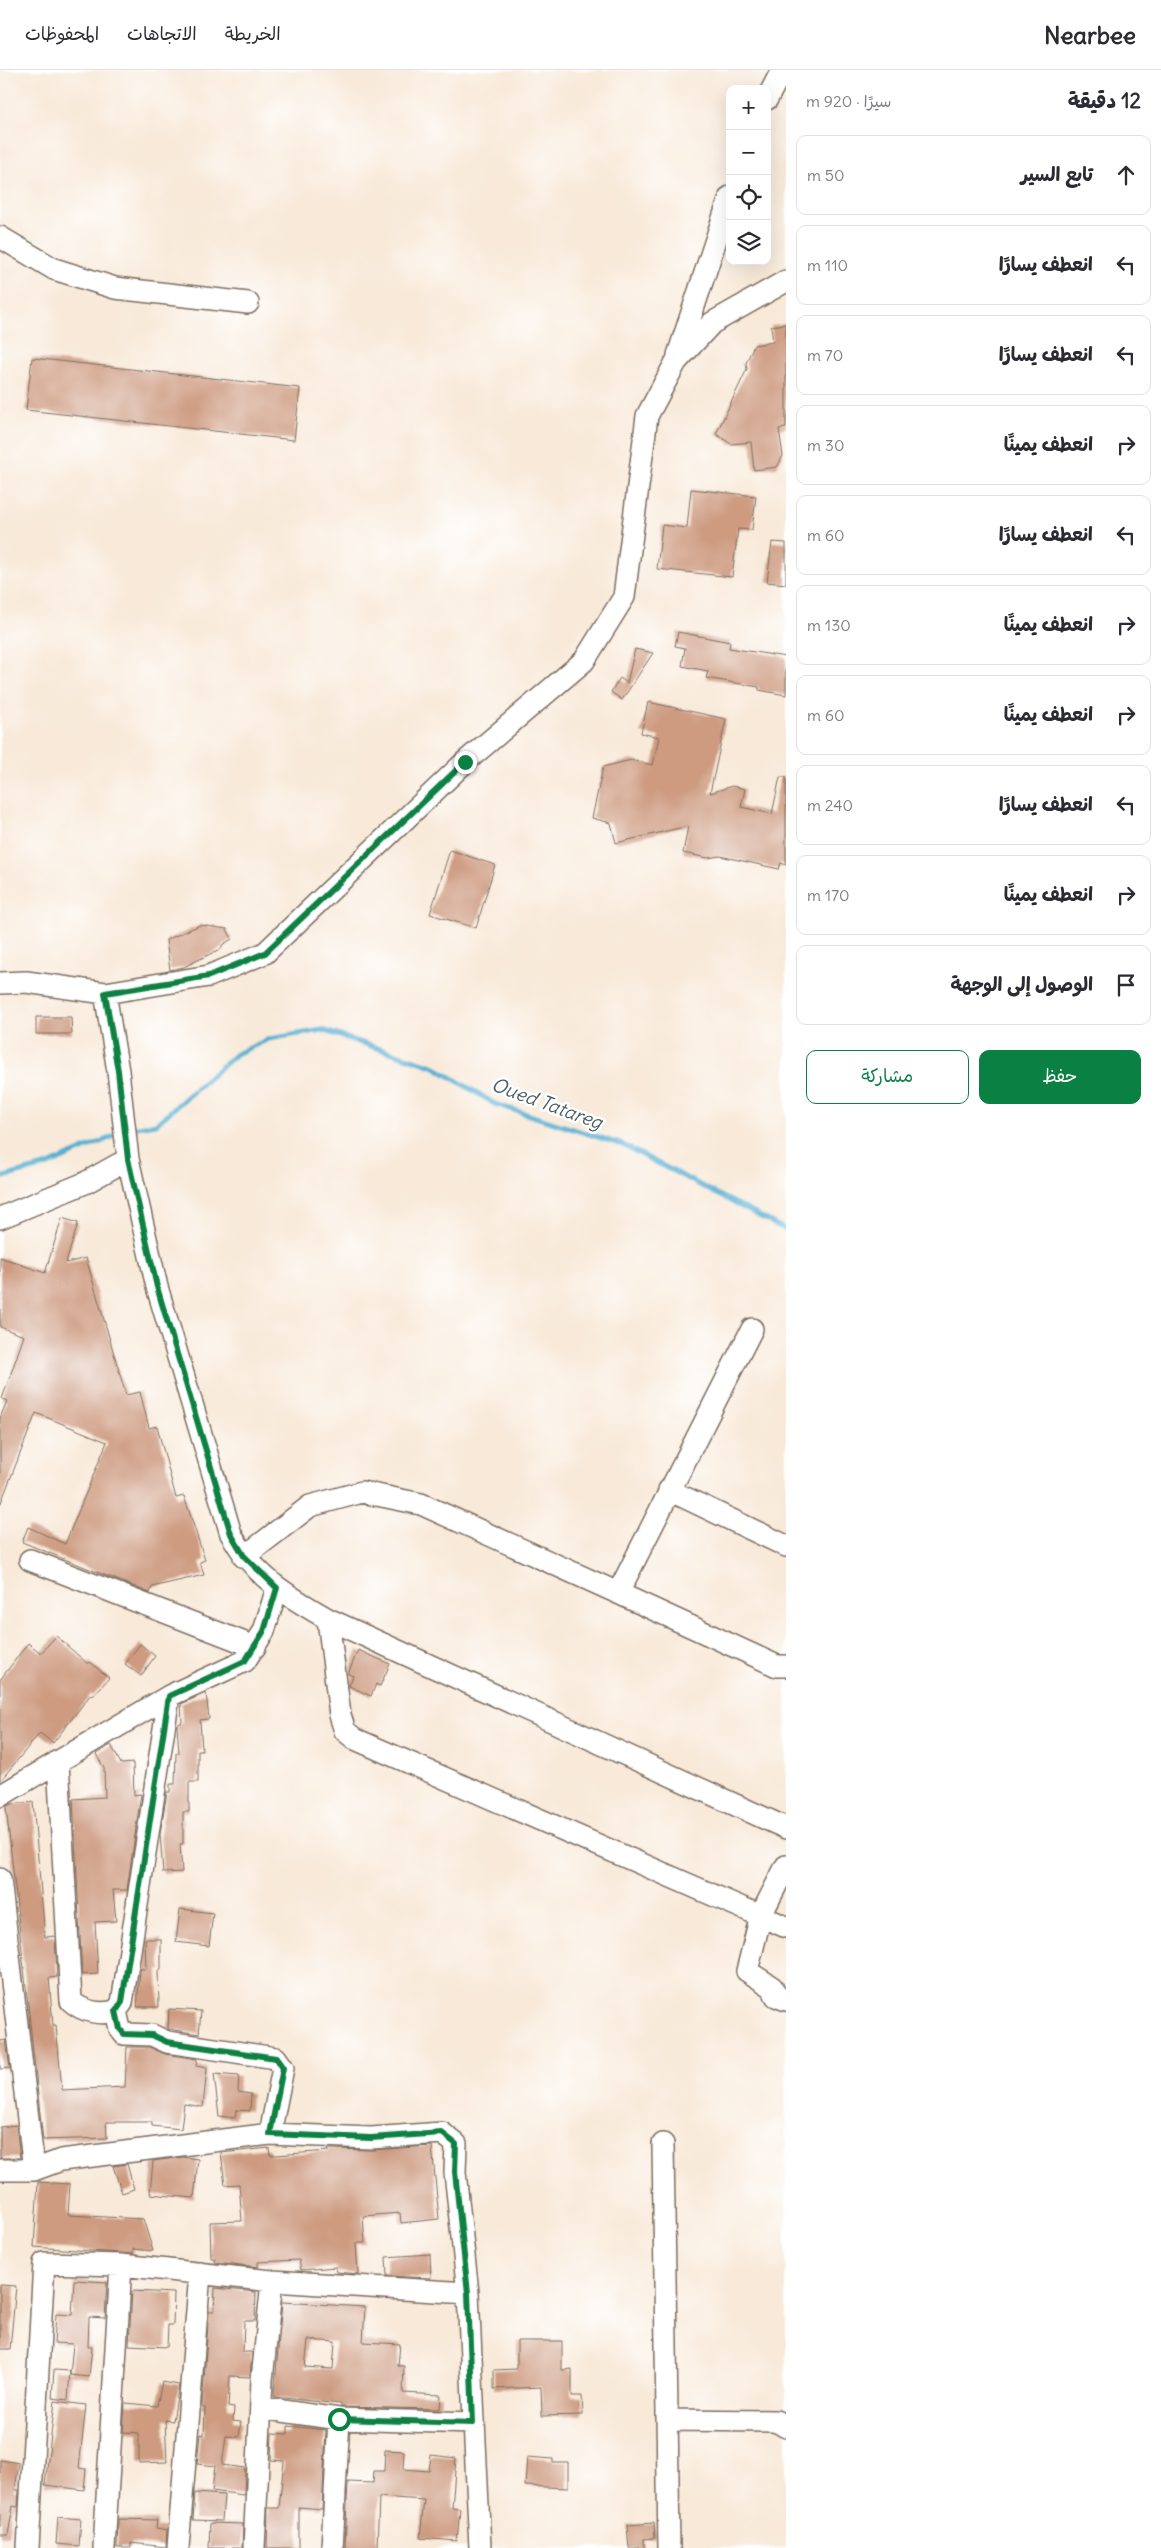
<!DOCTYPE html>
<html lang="ar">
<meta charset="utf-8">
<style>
body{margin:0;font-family:Delius,"Playpen Sans Arabic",sans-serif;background:#f2f2f3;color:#2b2b33;direction:rtl}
.controls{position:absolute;right:15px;top:15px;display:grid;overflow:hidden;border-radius:10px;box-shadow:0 5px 20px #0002}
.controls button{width:45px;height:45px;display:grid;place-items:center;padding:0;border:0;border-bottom:1px solid #e1e1e2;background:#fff;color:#2b2b33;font:25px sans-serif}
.stop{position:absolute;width:15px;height:15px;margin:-11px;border:4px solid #0b8043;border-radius:50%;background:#fff}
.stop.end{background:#0b8043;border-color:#fff;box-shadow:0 1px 5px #0008}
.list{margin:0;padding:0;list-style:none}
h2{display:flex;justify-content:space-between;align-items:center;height:65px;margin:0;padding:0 20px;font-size:21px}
h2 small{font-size:16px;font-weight:400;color:#7c7c81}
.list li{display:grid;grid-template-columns:32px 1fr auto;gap:15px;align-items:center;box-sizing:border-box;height:80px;margin:0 10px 10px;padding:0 10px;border:1px solid #e1e1e2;border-radius:10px}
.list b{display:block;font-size:19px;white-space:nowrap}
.list em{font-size:16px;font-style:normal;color:#7c7c81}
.actions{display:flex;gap:10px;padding:15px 20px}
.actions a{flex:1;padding:11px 0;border:1px solid #0b8043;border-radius:10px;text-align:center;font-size:18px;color:#0b8043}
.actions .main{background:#0b8043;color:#fff}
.icon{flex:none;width:28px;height:28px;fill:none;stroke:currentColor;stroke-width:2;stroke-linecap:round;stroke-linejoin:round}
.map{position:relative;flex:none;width:786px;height:2478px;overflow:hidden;direction:ltr}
header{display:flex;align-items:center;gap:30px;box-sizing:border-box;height:70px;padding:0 25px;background:#fff;border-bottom:1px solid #e1e1e2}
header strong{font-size:24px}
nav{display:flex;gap:28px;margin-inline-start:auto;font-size:18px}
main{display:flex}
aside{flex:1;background:#fff}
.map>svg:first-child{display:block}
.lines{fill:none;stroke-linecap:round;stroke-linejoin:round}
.stream{stroke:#53add0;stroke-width:5}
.building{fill:#ce9b81;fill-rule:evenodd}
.minor-casing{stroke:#7d6d5f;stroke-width:24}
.minor{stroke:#fff;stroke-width:21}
.route{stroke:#0b8043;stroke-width:6}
.labels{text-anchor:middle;stroke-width:5;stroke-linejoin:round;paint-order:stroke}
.water-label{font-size:19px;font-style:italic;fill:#455e65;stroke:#fff}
</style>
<header>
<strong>Nearbee</strong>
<nav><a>الخريطة</a><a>الاتجاهات</a><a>المحفوظات</a></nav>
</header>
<main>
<aside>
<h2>12 دقيقة<small>سيرًا · 920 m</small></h2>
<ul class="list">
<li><svg class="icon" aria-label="ahead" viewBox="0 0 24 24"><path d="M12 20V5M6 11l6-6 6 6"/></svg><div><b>تابع السير</b></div><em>50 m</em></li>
<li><svg class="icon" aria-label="left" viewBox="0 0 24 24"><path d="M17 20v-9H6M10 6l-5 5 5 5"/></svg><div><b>انعطف يسارًا</b></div><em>110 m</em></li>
<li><svg class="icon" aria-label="left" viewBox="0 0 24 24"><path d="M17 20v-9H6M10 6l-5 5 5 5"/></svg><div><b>انعطف يسارًا</b></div><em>70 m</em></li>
<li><svg class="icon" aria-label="right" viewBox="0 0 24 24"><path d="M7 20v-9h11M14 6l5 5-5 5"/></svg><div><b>انعطف يمينًا</b></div><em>30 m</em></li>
<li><svg class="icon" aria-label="left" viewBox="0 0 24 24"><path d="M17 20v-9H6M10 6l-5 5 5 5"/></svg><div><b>انعطف يسارًا</b></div><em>60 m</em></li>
<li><svg class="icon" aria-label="right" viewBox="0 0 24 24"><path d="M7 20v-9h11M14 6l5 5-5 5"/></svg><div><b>انعطف يمينًا</b></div><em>130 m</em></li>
<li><svg class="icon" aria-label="right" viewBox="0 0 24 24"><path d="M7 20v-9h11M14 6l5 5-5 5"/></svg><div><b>انعطف يمينًا</b></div><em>60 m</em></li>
<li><svg class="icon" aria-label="left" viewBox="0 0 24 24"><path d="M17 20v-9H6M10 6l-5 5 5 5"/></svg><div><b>انعطف يسارًا</b></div><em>240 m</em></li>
<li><svg class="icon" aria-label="right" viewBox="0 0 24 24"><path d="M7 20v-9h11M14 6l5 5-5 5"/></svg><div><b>انعطف يمينًا</b></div><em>170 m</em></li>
<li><svg class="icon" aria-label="arrive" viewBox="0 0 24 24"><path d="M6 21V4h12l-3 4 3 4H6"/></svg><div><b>الوصول إلى الوجهة</b></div></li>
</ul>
<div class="actions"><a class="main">حفظ</a><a>مشاركة</a></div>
</aside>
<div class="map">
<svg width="786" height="2478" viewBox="0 0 786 2478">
<rect width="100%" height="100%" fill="#fff"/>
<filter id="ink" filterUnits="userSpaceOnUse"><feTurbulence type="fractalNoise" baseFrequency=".02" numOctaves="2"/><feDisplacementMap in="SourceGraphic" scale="10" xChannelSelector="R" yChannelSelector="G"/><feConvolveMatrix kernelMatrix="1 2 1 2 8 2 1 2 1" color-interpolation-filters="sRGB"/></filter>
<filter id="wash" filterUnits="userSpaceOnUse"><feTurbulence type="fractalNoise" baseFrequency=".0096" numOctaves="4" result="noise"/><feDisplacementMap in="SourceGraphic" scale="20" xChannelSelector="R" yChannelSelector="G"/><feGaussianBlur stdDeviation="1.12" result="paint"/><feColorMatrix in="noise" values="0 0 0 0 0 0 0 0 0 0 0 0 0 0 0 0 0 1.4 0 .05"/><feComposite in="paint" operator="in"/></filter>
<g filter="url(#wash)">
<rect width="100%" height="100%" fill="#f8e9d8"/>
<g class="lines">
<path class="stream" d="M131,1058l25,-4 80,-70 33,-15 53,-9 111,36 62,38 128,41 163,85
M0,1108l48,-13 73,-32"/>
</g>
<g id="blocks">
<path class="building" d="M786,254v104l-7,1 4,27 -6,11 -23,3 -3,-28 -20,2 -15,-10 31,-65 -1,-6 8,-18 19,-3 -2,-16z
M32,288l268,30 -6,52 -268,-30z
M691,419l65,7 -4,34 -14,-1 -6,48 -75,-8 5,-44 25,3z
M772,472l14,1v41l-19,-2z
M678,562l52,10 -1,6 57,9v38l-27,-5v-3l-53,-9 2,-7 -26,-5 3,-18 -10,-2z
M635,579l18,4 -31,47 -11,-8 9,-14 7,5z
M648,632l78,17 -16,74 22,-7 13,3 -4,18 31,7 8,-37h6v88l-5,-2 -2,6 -59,-13 -12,2 -25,-5 5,-27 -72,17 -5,-20 -19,-5 11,-51 28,-7 22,5 6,-28 -18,-4z
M450,780l45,15 -19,63 -46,-14z
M200,855l27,4 5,10 -10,6v3l-38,19 -14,3 -4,-30z
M36,947h35l1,17h-36z
M62,1148l16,5 -12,40 20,-5 40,137 14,-3 9,36 8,-2 19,72 8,-2 21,64 -5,2 4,13 -52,12 -2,6 -128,-51 6,-15 37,17 42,-102 -71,-29 -36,92v-87l7,-17 -5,-2 22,-63 -24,-9v-70l45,16z
M56,1566l32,28 2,-2 19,16 -16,18 -2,-2 -38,49 -13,-10 -40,48v-101l28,-37 13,10z
M140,1574l15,12 -14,20 -16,-12z
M358,1580l32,14 -10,22 -4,-2 -5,12 -22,-10 4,-10 -5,-2z
M206,1623l3,26 -9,1 2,30h-4v32h-9v30h-6v32h-3l2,28 -19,1 -3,-39 7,-42h3v-8h5l1,-31h3l-2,-28 5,-3 -1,-18z
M111,1675l10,19 12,-1 1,32 7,-1 -14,96h-14l3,31 -21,1 3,52 -16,1 -9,-176 32,-2 -1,-29 -8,-14z
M33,1732l12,135 10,-1 2,41 -8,1 4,47h3l6,65 63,-3 2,-40h22l16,7 32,5 -1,7 11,2 -4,39 -19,-3 -3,25 -29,-3v-4h-46l1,16 -64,2 -37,-333 5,-3z
M180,1839l33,4 -4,33 -33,-4z
M145,1869h16v31h-3l1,37h-22l3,-38h6z
M169,1939l32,2 -2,23 -31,-5z
M6,1970l4,28 -10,1v-28z
M214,2004l25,2 -1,16 13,2 -1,17 -14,-1 -1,8 -16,-2z
M16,2055l4,33h-20v-31z
M432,2076l7,73 -38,4 -1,-10 -37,3 2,27h-9l2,31 -21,-2 -1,-5 -35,3 -2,-10 -41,2v5l-43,-5v-4h-4l-1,-36 32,-1 -3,-37 -14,1 -4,-32 48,-5 1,7h6l53,-4 -1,-2 44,1z
M183,2087l15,2 -4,39 -44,-4 3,-33z
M127,2094l7,25 -12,4 -9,-27z
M38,2112l32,2 -2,31 75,4 10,32 -20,-2v5l-99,-7z
M430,2184l1,24 -44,-2 -1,-19z
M74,2210l33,2 -2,36 -16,-1 -1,30h4l-3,30 -19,-2 3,-31 -19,-1 2,-29 16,1z
M0,2215l16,1 -6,63h-10z
M215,2218l41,4 -1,29h-11l-1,31h9l-2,25 -20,-1 -2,31 6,1 -1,13 8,1 -2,15 -13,-1 -4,29 23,3 -1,27 -32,-4 3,-25 -18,-2 3,-30 4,1 1,-27 -3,-1 7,-96h5z
M132,2221l42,2 -1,32h-5l-1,22 -38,-2z
M282,2232l83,5 -2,35 37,2 -2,22h6l-1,27 38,2 -1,14 -99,-2v-3l-67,-7zM308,2270l27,2 -2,27 -28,-2z
M517,2271h45v29l10,-1v27h10l1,19 -41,1 -1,-29 -47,2v-19l23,-1z
M54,2300l16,1 -2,29 -16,-2z
M162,2312l17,3 -6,36 -8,-1 2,42 -28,1v-30l-16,-1 2,-29 32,3z
M55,2331l31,4 -7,63 7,1 -2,21 -39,-5z
M288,2356l38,4 -4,79 -23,-2v41h-32l1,-40h11l5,-47 -13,-1 1,-27 16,1z
M385,2380l19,1 -1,18 26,2 2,-16 25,3 -4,50 8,1 -3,32 -37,-3 4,-38 -45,-3 -2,51h-32l3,-66 25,1 1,-12h10z
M527,2387l26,2v3h15v26l-43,-2z
M0,2390l19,3 -4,27h4l-1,17 -5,-1 -5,29h-8z
M195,2423l29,2 -2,26 -29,-1z
M58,2447l23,2 -2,27 -23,-2z
M118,2449l39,1 -1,8 11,2 -1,17 -35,-4v5h-14z
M210,2453l33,1 -1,24h-33z
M654,2453l1,15 -11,1v9h-15l-2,-23z"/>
</g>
</g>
<g filter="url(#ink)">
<use href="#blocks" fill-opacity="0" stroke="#7d6d5f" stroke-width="1"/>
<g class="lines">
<g class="minor-casing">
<path id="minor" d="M767,29l15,-29
M0,167l54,32 61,19 133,15
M678,285l52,-158
M0,913l26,-1 79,11 104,-17 56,-23 200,-191 119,-101 40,-64 23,-181 29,-54 36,-39 74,-42
M105,923l13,78 10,88 29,128 74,247c24,43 55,61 97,85l458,209
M0,1148l85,-35 43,-24
M669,1420l117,56
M244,1487l66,-51 52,-14 59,12 197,89 134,-264
M30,1490l225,87
M618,1523l159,73h9
M328,1549l12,96 5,16 10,8 431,188
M58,1691l13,240c12,11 29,14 45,10l6,-8 47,-307
M0,1726l169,-100 76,-35 19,-30 13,-43
M786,1796l-25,49 -14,56 25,16 4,9 10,4
M0,1809l34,291
M116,1941l4,18 4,5 28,1 15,7 109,16 7,10 -13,66
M663,2074l6,404
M0,2100h34l27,-10 209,-26 101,4 71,-5 14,11 -1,28 13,121 12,255
M261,2338l78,11 -7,129
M339,2349l134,4
M669,2350l107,1 10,6
M28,2478l16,-285 77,2 151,16 196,12
M104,2478l17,-283
M178,2478l22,-275
M254,2478l8,-168 10,-99"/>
</g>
<use href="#minor" class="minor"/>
</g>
</g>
<g class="lines" filter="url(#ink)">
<path class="route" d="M339,2349l134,4 -5,-130 -13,-121 1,-28 -14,-11 -71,5 -101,-4 13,-66 -7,-10 -109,-16 -15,-7 -28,-1 -4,-5 -4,-18 6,-9 47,-306 76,-35 19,-30 13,-43 -33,-32 -13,-22 -74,-247 -29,-128 -10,-88 -13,-78 104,-17 56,-23 200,-191"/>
</g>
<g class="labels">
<g class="water-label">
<text transform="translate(547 1033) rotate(20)" y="7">Oued Tatareg</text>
</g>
</g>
</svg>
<div class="controls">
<button>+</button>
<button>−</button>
<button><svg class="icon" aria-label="locate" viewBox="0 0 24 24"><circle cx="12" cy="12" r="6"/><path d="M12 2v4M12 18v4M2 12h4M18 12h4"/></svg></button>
<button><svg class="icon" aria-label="layers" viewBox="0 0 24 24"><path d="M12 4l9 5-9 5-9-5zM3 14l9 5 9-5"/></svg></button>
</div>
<div class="stop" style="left:339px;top:2349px"></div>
<div class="stop end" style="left:465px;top:692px"></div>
</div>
</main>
